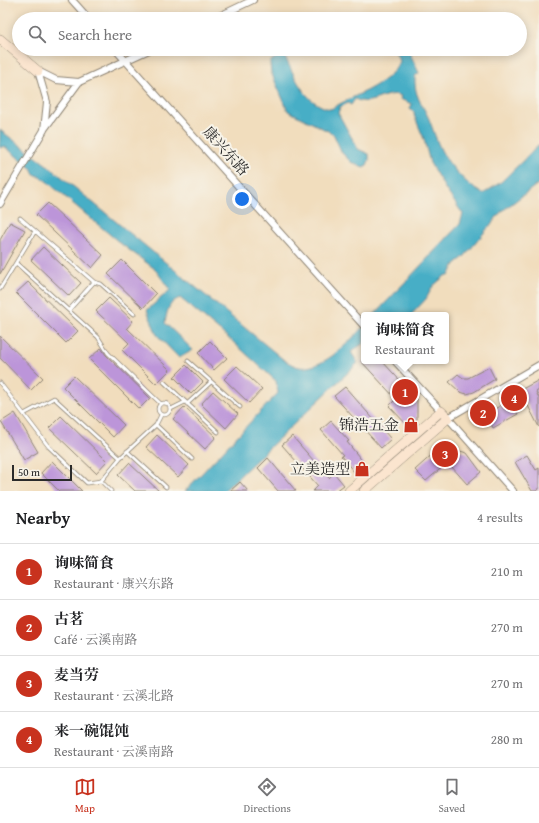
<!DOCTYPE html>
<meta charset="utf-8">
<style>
body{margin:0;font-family:"Gentium Book Plus","Noto Serif SC",serif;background:#f2f2f2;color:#202124}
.scale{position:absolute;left:12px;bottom:10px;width:60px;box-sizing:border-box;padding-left:4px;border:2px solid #2b2b2b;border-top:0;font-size:11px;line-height:14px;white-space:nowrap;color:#2b2b2b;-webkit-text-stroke:3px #f7f3e8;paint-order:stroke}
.you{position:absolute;left:242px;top:199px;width:14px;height:14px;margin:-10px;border:3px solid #fff;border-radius:50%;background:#1a73e8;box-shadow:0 0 0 6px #1a73e833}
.badge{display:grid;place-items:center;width:26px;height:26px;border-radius:50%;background:#c8321e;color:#fff;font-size:13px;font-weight:700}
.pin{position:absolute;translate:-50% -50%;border:2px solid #fff;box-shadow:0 1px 4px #0006}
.popup{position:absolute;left:361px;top:312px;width:88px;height:52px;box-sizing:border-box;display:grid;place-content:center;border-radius:4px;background:#fff;filter:drop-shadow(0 1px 3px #0005);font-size:13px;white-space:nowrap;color:#757577}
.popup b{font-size:15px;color:#202124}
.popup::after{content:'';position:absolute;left:50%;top:100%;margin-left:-8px;border:8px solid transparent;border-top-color:#fff}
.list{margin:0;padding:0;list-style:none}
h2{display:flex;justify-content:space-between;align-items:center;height:52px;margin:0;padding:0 16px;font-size:17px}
h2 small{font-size:13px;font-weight:400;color:#757577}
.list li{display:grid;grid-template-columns:26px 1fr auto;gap:12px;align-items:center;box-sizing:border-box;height:56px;padding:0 16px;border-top:1px solid #e0e0e0}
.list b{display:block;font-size:15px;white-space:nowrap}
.list p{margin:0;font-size:13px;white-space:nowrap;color:#757577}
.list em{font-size:13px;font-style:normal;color:#757577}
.icon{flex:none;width:22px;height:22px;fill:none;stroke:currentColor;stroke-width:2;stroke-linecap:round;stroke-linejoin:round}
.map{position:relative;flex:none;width:539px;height:491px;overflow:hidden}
.search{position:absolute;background:#fff;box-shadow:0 2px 10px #0003;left:12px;right:12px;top:12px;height:44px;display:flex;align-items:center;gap:10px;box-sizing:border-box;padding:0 14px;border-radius:22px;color:#757577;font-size:15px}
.sheet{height:276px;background:#fff}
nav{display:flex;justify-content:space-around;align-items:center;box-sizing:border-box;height:56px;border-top:1px solid #e0e0e0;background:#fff;font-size:11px;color:#757577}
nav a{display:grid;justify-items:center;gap:2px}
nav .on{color:#c8321e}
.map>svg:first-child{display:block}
.water{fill:#47aec6;stroke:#396c78}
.building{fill:#bc95d9}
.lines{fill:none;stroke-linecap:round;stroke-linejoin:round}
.lane-casing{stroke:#8e8474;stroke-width:4.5}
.street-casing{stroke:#8e8474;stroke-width:8}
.secondary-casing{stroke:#8e8474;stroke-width:10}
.lane{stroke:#fff;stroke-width:3}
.street{stroke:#fff;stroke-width:6}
.secondary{stroke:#fbe5cf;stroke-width:9}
.labels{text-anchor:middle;stroke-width:4;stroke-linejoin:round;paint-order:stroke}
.street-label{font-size:15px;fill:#2b2b2b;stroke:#f7f3e8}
.poi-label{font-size:15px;fill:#2b2b2b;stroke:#f7f3e8;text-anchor:end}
</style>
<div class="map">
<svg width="539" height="491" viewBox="0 0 539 491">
<rect width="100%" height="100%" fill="#f7f3e8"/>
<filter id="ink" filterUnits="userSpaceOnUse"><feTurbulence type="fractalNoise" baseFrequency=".025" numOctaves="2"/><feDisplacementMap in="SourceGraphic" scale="8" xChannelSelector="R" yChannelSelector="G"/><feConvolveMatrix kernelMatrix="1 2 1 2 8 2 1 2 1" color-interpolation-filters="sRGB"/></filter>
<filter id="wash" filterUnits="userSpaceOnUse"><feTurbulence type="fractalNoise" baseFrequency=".012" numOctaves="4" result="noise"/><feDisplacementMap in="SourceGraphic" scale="16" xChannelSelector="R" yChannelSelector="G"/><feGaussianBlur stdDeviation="0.9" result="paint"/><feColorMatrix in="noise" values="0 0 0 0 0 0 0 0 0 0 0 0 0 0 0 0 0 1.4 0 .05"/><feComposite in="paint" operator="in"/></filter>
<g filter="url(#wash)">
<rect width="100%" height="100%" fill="#f1ddbd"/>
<path class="water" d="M394,49h14l11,24 -4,3c-1,21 6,25 14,43 4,10 7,21 12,31 8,16 27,36 42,44l18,-12 38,-37v38l-38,29 -37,45 -9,7 -6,12 -3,-1 -13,11 -7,13 -15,16h-37l86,-91 3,-10 -17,-24 -16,-27 -6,-24 -10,-24 1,-2 -5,-4 2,-5 -12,-5 1,-3c-15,-7 -29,12 -46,3l-4,6 -3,-2 -8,4 -2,6 20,36 11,5v6l-2,5 -4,2 -12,-5 -9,-9 -8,-18 -4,-3 -42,-21 -17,-39 -1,-8 2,-4 10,-5 4,4c10,20 20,46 45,50 22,-14 56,-23 69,-47z
M0,130l51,38 233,192c7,4 15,9 23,7 22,-3 43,-26 57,-41v17l-13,9 7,11 -134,128h-39l93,-98 -2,-12 -44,-40 -52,-43c-12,4 -13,14 -15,25l28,27 -14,8 -22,-23 -10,-25 23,-20 -15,-21 -35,-26 -75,-63 -12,-7 -1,-4 -28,-23 -4,2z"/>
<g id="blocks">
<path class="building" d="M48,203l55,52 -11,13 -56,-53z
M10,222l15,8 -25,44v-34z
M43,247l38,36 -12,13 -38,-36z
M122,260l34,34 -13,14 -35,-34z
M28,282l50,49 -12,12 -50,-50z
M109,298l24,23 -6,7 43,42 -14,14 -34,-34 7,-7 -33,-32z
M0,336l43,42 -12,12 -31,-32z
M210,341l17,17 -13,12 -16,-17z
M101,348l5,7 44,43 -11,11 -50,-50z
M361,361h21l35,38v23l-7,6 -21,-22 7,-7z
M186,365l17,17 -12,12 -17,-17z
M237,366l25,23 -13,14 -25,-24z
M489,367l6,12 -21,13 -7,2 -7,-2 -11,-10 9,-8 5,4h5z
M74,376l50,49 -11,12 -50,-50z
M539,380v10l-3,2 3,6v29l-15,-29 -9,5 -4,-8z
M345,387l46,52 -10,9 -47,-52z
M213,391l25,23 -12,14 -25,-24z
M510,400l8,14 -25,14 -7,-14z
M184,407l32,30 -11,12 -32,-30z
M15,413l23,39 -14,8 -23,-38z
M61,416l46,45 -11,12 -47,-45z
M331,421l18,20 -2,1 17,21 -10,9 -13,-16 2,-1 -22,-25z
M157,435l32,30 -11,12 -32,-30z
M292,436l37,42 5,-5 10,12 -8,6h-23l5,-5 -36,-41z
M444,450l16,1 7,2 14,19 -14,12 -16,-18 -6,-1 -19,16 -11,-11 20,-18z
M527,455l9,15 3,-2v21l-3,2h-4l-17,-29z
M268,458l28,33h-18l-20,-23z
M52,461l30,30h-23l-18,-18z
M129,463l30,28h-24l-17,-16z
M240,482l8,9h-18z"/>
</g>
</g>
<g filter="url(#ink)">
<use href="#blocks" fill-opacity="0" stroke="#8e8474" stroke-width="1"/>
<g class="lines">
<g class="lane-casing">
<path id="lane" d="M20,218l74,64
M16,263l82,74 10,16 53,51
M0,289l35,-58
M69,310l25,-28 7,2 33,30
M188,361l52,46
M164,382l54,50
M0,383l49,64 38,36 14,-2 19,-23 36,-33 5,-10
M158 409a6 6 0 1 1 12 0a6 6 0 1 1-12 0Z
M187,404l24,-22
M171,409l14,-7
M24,414l30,-16 66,60
M156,425l36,34
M127,451l39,36
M101,481l10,10"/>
</g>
<g class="street-casing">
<path id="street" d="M72,0l17,19
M213,19l40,-19
M115,49l249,277
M38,71l18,9 23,2 72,-33
M45,128l34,-46
M0,204l44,-74 3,-28 -9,-31
M395,361l46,50
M513,491l-65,-73 91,-53"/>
</g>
<g class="secondary-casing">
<path id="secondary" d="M0,39l38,32
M349,491l92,-80 7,7 -84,73"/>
</g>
<use href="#lane" class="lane"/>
<use href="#street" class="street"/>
<use href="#secondary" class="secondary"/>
</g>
</g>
<defs>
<g id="shop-bare" transform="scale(1.2)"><path d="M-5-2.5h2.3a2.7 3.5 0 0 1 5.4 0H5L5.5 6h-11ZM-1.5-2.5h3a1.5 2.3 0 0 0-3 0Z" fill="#c8321e" stroke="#f7f3e8" stroke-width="2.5" paint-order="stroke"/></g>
</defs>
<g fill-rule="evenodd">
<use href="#shop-bare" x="411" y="425"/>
<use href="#shop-bare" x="362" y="469"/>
</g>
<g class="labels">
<g class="street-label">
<text transform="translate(226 151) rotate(48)" y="5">康兴东路</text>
</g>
<g class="poi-label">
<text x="399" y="430">锦浩五金</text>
<text x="350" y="474">立美造型</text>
</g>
</g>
</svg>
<div class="scale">50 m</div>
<div class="you"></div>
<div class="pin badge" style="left:405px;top:392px">1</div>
<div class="popup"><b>询味简食</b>Restaurant</div>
<div class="pin badge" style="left:483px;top:413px">2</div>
<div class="pin badge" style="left:445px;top:454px">3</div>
<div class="pin badge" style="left:514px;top:398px">4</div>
<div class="search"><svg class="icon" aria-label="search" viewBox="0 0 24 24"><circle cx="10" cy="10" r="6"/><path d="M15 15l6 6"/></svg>Search here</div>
</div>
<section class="sheet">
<h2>Nearby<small>4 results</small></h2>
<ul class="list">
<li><span class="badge">1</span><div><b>询味简食</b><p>Restaurant · 康兴东路</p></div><em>210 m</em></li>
<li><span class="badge">2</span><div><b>古茗</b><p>Café · 云溪南路</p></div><em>270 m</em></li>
<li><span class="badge">3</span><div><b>麦当劳</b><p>Restaurant · 云溪北路</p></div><em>270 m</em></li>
<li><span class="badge">4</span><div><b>来一碗馄饨</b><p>Restaurant · 云溪南路</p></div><em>280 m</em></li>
</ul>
</section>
<nav>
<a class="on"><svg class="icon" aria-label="map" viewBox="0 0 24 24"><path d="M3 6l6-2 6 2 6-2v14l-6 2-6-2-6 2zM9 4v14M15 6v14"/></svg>Map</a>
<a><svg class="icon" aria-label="directions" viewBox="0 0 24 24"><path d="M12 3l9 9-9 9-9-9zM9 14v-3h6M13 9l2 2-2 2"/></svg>Directions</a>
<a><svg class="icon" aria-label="saved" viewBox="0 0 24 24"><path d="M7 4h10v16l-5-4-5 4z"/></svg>Saved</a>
</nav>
